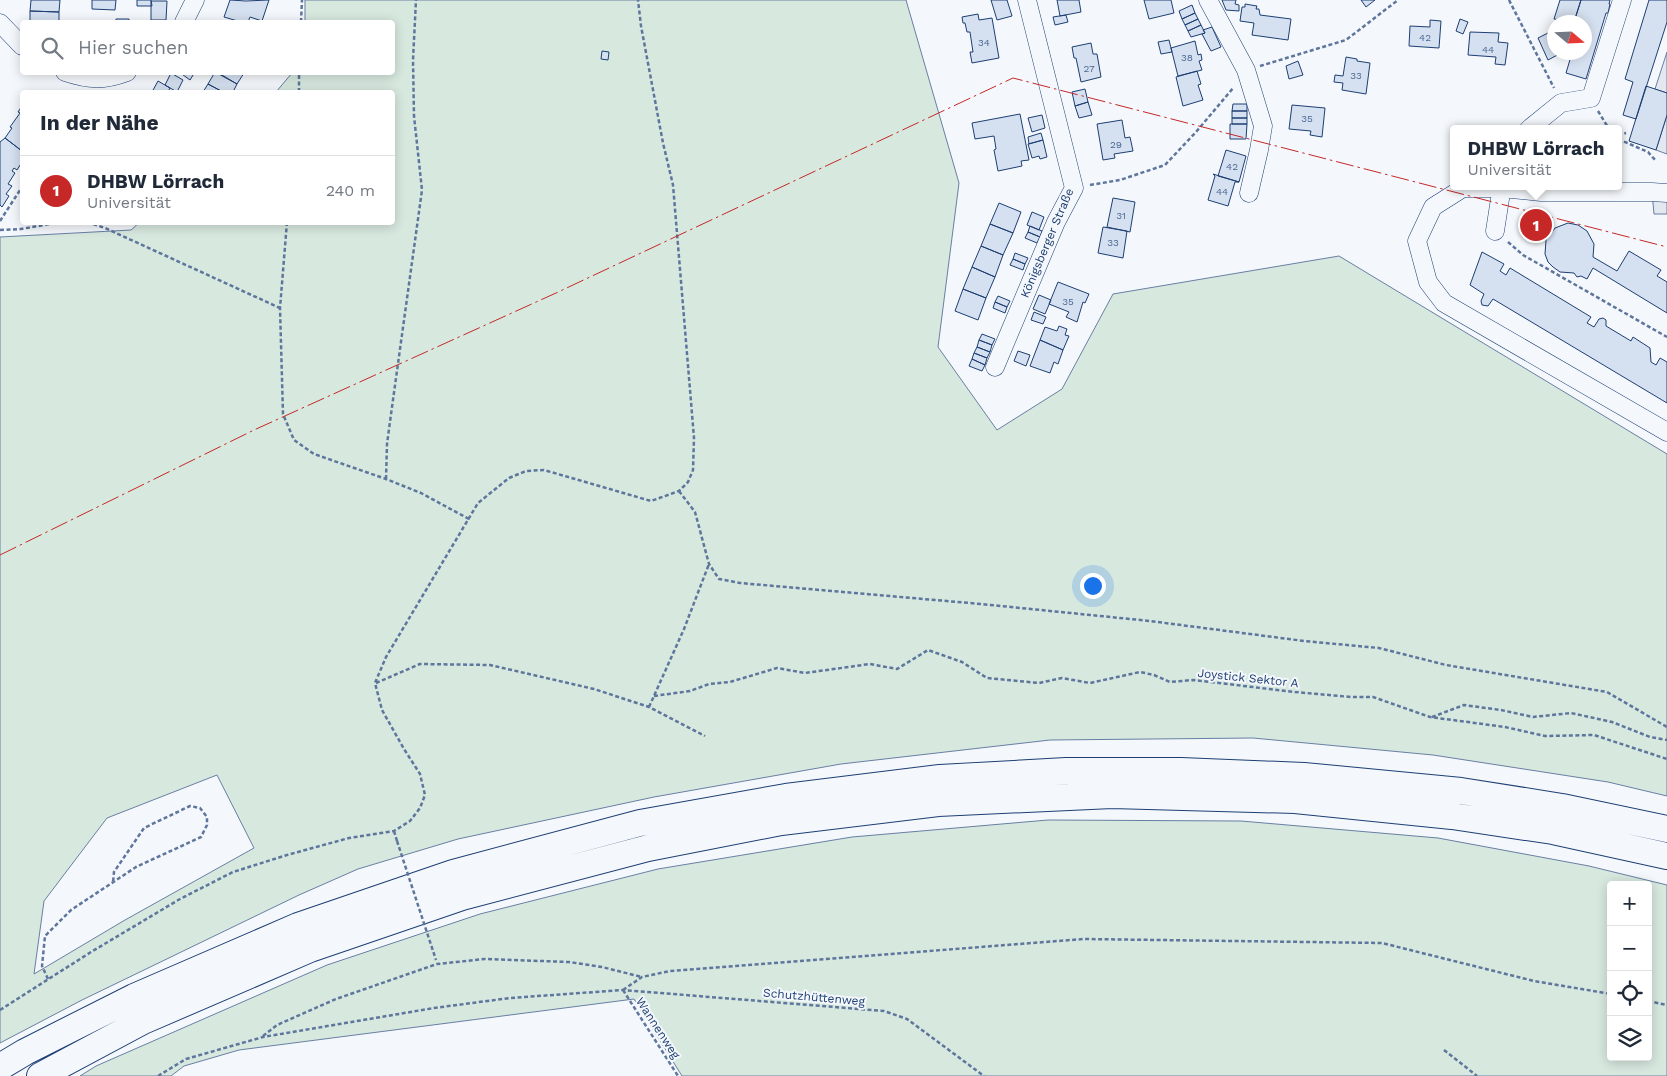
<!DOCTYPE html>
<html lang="de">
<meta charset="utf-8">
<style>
body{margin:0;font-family:"Work Sans",sans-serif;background:#f2f2f3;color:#1f2937}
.controls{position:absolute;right:15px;bottom:15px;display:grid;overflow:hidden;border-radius:5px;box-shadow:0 2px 12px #0003}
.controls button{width:45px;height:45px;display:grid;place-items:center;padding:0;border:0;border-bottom:1px solid #e0e1e3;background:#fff;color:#1f2937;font:25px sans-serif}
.compass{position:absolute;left:1547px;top:15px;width:45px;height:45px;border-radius:50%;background:#fff;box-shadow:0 2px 12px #0003;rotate:109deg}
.you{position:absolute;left:1092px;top:585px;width:18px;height:18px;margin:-12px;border:4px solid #fff;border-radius:50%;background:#1a73e8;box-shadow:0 0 0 8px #1a73e833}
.badge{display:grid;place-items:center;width:32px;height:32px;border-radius:50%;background:#c62828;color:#fff;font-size:16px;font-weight:700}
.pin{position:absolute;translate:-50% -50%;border:2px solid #fff;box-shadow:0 1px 5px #0006}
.popup{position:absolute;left:1450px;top:125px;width:172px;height:65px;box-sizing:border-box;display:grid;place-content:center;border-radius:5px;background:#fff;filter:drop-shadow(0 1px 4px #0005);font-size:16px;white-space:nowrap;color:#747a83}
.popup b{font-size:19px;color:#1f2937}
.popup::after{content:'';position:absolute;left:50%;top:100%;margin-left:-10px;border:10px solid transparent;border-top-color:#fff}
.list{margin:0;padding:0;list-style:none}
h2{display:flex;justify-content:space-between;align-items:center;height:65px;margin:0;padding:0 20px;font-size:21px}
h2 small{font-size:16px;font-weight:400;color:#747a83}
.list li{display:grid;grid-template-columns:32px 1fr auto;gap:15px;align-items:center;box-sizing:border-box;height:70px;padding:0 20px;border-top:1px solid #e0e1e3}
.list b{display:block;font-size:19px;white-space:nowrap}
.list p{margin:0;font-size:16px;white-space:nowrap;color:#747a83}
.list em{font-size:16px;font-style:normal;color:#747a83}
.icon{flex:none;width:28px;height:28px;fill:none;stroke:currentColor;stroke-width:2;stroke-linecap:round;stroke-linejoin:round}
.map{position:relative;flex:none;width:1667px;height:1076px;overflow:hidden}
.search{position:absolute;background:#fff;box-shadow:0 2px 12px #0003;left:20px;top:20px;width:375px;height:55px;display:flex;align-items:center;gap:12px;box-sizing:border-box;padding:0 18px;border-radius:5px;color:#747a83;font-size:19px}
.panel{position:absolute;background:#fff;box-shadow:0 2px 12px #0003;left:20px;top:90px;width:375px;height:135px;border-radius:5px}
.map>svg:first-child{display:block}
.green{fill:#d7e8df;stroke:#687fa3;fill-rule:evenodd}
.parking{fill:#e3e8f0;stroke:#687fa3}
.building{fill:#d5e0f0;stroke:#1d3f73}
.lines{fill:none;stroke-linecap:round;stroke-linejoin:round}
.minor-casing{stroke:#1d3f73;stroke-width:19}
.highway-casing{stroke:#1d3f73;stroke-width:28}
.path{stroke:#5e769c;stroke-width:2.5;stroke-dasharray:4 2.5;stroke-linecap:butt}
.minor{stroke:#f4f7fb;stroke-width:18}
.highway{stroke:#f4f7fb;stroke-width:26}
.path-bridge{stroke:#5e769c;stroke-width:2.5;stroke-dasharray:4 2.5;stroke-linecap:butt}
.power{stroke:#c62828;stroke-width:1;stroke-dasharray:18 4 2.5 4;stroke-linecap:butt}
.labels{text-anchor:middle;stroke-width:4;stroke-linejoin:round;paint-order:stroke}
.number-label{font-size:10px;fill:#4b6792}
.street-label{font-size:12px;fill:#1d3f73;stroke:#f4f7fb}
</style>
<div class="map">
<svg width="1667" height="1076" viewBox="0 0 1667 1076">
<rect width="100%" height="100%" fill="#f4f7fb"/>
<path class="green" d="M305,0h601l53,183 -21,164 59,83 65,-41 51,-95 226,-38 328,198v342l-59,-14 -175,-27 -180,-17 -203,2 -209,24 -187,33 -196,42 -100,30 -59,26 -217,105 -82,43v-806l131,-7 9,-8h252v-130h-116l16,-19 100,-1v-50h-87zM217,775l37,73 -129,72 -91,54 10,-73 63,-83z
M1048,820l193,1 197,17 151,28 78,19v191h-985l-48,-77 -395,51 -55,16 -13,10h-91l16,-10 231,-101 153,-51 178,-45 194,-32zM1611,885h37v172h-37z"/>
<path class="parking" d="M1667,52v41l-12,-4z
M1667,115v39l-11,-4z
M1652,192l15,1v21h-13z"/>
<path class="building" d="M31,0h29l-1,12 -29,-1z
M92,0h24l-1,10 -23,-1z
M137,0h14l1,6h-15z
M230,0l16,1 23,-1 -7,21 -12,-4 -2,5h-7l-17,-5z
M991,0h16l5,16 -15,4z
M1057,0h22l2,12 -21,4z
M1144,0h27l3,13 -25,6z
M1222,0h14l-1,4 4,1v6l-13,-1z
M1361,0h14l-9,7z
M1560,0h21l-7,22 -20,-3z
M1581,0h29l-1,4h1l-2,9h-2l-20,66 -20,-6 6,-20 -2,-1h14v-30h-10z
M1649,0h18v22l-31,97 -13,-4 10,-33 -8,-3z
M151,1h16l-1,19h-15z
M1245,4l12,2 -1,3h3l1,6 31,4 -3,21 -36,-5 2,-12 -14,-2 2,-14h3z
M1192,5l3,8 -13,6 -3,-8z
M30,11l29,1v10h-29z
M1195,13l3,6 -13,6 -3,-6z
M978,14l1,6 13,-2 7,40 -27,5 -2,-11h3l-3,-20h-3l-2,-9h-2l-1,-6z
M1066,15l2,7 -13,3 -2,-8z
M116,19h13v3h-13z
M1198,19l3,6 -13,6 -3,-6z
M1460,19l8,3 -5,12 -7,-3z
M1430,20l11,1 -2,27 -30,-2 1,-20 20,1z
M1201,25l4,8 -14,4 -3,-6z
M1212,27l9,20 -10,4 -9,-17 3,-1 -2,-3z
M1554,30v22h9l-15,8 -10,-22z
M1470,32l29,1 -1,9 10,1 -3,22 -10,-1 1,-7 -28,-2z
M1169,40l3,12 -11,2 -3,-12z
M1195,41l3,14 3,-1 1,6 -3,1 3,9 -24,6 -7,-28z
M1091,43l2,11h4l4,23 -20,5 -5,-24h-2l-2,-11z
M602,51l7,1 -1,8 -7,-1z
M1346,57l11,2v2l13,2 -4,31 -24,-4 1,-7 -9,-1 1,-7 8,1z
M1298,61l5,14 -14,4 -3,-13z
M1197,71l4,13 -3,1 5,15 -20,6 -7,-29z
M179,72h16l-5,8z
M215,72l22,12 -4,8h-10l-15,-8z
M217,72h27v1l-7,11z
M171,73l12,7 -6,12 -12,-7z
M158,81l12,7 -2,4h-16z
M208,84l15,8h-20z
M1646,86l21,7v22l-11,35 -27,-9z
M1085,89l3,13 -13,4 -3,-14z
M1088,102l4,13 -13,3 -4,-12z
M1233,104h14v7h-15z
M1292,105l33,3 -3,29 -12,-2 1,-4 -22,-2z
M22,106v45l-17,-13 7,-10 -2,-1 10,-14 -2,-1z
M1232,111h15v7h-15z
M1020,114l9,46 -8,1 1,5 -24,5 -4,-21 2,-1 -2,-13 -19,3 -3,-16z
M1042,115l3,13 -13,4 -4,-14z
M1232,118h15v6h-15z
M1122,120l3,18 5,-1 3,14 -19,3 1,4 -12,2 -6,-36z
M1230,124h17l-1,15h-16z
M1041,133l2,7 -14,4 -1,-7z
M5,138l17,13v11l-5,8 -3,-2 -2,3 3,2 -7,11 4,2 -6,8 3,2 -7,11 -2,-2v-63z
M1043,140l4,17 -7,2 -1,-3 -7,2 -4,-14z
M1226,150l20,6 -7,26 -21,-6z
M1213,174l26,8h-4l-7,24 -20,-6 7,-24z
M1113,198l22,4 -5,30 -23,-5z
M999,203l22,9 -8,21 -23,-9z
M1032,212l12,5 -5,13 -12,-5z
M1568,223l10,2 9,6 7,13 -1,13 24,14 12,-20 32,19 -4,6 10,6v31l-74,-45 -6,11 -6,-3 -4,1 -3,-4 -14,-1 -7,-5 -5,-5 -3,-8 1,-14 9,-12z
M990,224l23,9 -10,22 -22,-9z
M1030,226l12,5 -2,6 -12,-5z
M1103,227l24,4 -4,27 -25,-5z
M1028,232l12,5 -3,6 -12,-5z
M981,246l22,9 -8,22 -23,-10z
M1482,252l22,12 -4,7 6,4 4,-7 81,49 -4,6 7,4 5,-8 4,-1 3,2v6l25,15 2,-4 17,11 1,14 5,3 4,-7 7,4v41l-174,-104 -5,7 -6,-1 -1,-4 3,-7 -14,-9z
M1015,253l13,5 -3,6 -12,-5z
M1013,259l12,5 -2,6 -13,-5z
M972,267l23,10 -9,21 -23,-9z
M1058,282l31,12 -4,9 -2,-1 -6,20 -11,-5 3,-5 -20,-8z
M963,289l23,9 -8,22 -23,-9z
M1039,295l12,5 -6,14 -12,-5z
M998,296l12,5 -3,6 -12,-5z
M995,302l12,5 -2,6 -12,-5z
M1034,312l12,5 -3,7 -12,-4z
M1059,326l8,3 -2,6 4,1 -6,14 -23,-10 5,-13 12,4z
M982,334l13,5 -3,6 -13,-5z
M979,340l13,5 -2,7 -13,-5z
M1040,340l23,10 -5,14 -4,-2 -4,11 -20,-7z
M977,347l13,5 -3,6 -13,-5z
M1018,351l12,4 -4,11 -12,-5z
M974,353l13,5 -2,7 -13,-6z
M972,359l13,6 -3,6 -13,-5z"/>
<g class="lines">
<g class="minor-casing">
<path id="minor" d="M1208,0l38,70 17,56 -4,24 -10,43
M184,22l11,-22
M0,23l22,23
M65,72c24,8 38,9 62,0
M1529,129l32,-26 30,-5 31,-98
M1667,193l-15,-1h-111l-39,-4h-39l-30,19 -16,34 11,41 16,21 223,129
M1495,231l7,-45
M995,367l61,-145 18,-34 -47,-188"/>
</g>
<g class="highway-casing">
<path id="highway" d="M0,1067l25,-15 109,-55 164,-71 155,-53 187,-50 146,-26 154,-19 126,-7h115l123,5 157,15 101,16 105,22
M40,1076l103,-55 167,-72 152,-52 186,-49 133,-26 157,-19 174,-8 183,5 157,16 101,15 114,25"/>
</g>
<path class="path" d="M1509,0l45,88
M301,22l1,-22
M1260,66l86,-26 52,-40
M299,92v-20
M1598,111l11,18
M1618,135l8,-2
M1618,139l30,13 8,9
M1090,185l30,-5 45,-15 31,-33 38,-45
M0,221l22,-34
M87,222l18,6 175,80
M287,222l-7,86 3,106 11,26 20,14 72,25 35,14 48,26
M0,230l21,-1 40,-7
M1508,242l15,13 144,82
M386,479l1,-35 5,-37 30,-217 -8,-74 -1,-56 3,-60
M679,491l16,21 14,52 10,15 21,4 241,21 169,17 154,20 75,7 67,17 161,27 60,35
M376,683l44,-19 70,1 104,24 55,18 56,29
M654,696l36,-5 19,-7 21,-2 47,-14 28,5 65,-9 27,5 31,-19 34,12 25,16 52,5 23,-5 28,5 50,-11 14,3 16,7 23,-2 102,12 56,5h22l57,20 75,10 40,9 49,-1 73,24
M649,707l35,-78 25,-65
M1432,717l32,-12 37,5 32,7 38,-4 41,9 38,15 17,3
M394,831l3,10
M48,979l-6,-13 3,-30 26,-26 65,-43 65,-30 6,-12v-8l-7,-9 -10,-2 -46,22 -30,44 -1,11
M623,990l19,-13 28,-6 414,-32 298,4 152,38 77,13
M623,990l55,86
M1648,1001l19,4
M0,1010l91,-58 89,-53 53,-27 54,-17 62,-17 45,-7 16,-10 10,-13 5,-13 -5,-21 -16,-25 -22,-39 -7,-27 11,-26 92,-154 31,-25 17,-7 18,-1 107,31 28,-10 9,-9 5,-12 1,-32 -21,-253 -10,-42 -22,-117 -3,-26
M263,1036l14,-11 59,-26 101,-35 48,-5 84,3 33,5 40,10
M1444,1050l33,26
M158,1076l28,-17 77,-22 171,-29 76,-10 113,-8 261,21 23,8 77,57"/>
<use href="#minor" class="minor"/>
<use href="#highway" class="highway"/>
<path class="path-bridge" d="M397,841l39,119"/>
<path class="power" d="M0,555l254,-125 302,-137 457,-215 654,169"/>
</g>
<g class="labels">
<g class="number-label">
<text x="1425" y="41">42</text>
<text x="984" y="46">34</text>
<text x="1488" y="53">44</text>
<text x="1187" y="61">38</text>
<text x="1089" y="72">27</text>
<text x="1356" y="79">33</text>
<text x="1307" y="122">35</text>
<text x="1116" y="148">29</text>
<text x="1232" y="170">42</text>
<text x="1222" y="195">44</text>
<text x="1121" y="219">31</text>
<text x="1113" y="246">33</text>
<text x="1068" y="305">35</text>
</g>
<g class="street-label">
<text transform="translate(1047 243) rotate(-67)" y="4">Königsberger Straße</text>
<text transform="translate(1248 678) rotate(6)" y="4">Joystick Sektor A</text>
<text transform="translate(814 997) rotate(5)" y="4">Schutzhüttenweg</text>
<text transform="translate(658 1028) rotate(57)" y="4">Wannenweg</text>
</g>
</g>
</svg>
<div class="controls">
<button>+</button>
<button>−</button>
<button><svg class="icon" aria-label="locate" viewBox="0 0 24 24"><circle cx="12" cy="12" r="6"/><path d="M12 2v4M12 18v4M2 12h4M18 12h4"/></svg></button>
<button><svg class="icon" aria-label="layers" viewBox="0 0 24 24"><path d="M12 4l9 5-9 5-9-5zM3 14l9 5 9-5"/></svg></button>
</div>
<svg class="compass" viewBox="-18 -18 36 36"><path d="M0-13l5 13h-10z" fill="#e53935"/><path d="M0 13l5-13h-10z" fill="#747a83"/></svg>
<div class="you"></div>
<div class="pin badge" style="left:1536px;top:225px">1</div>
<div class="popup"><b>DHBW Lörrach</b>Universität</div>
<div class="search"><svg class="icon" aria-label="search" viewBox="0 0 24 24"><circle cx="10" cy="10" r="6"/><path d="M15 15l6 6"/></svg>Hier suchen</div>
<section class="panel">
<h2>In der Nähe<small></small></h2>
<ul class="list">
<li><span class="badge">1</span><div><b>DHBW Lörrach</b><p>Universität</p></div><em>240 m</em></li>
</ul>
</section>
</div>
